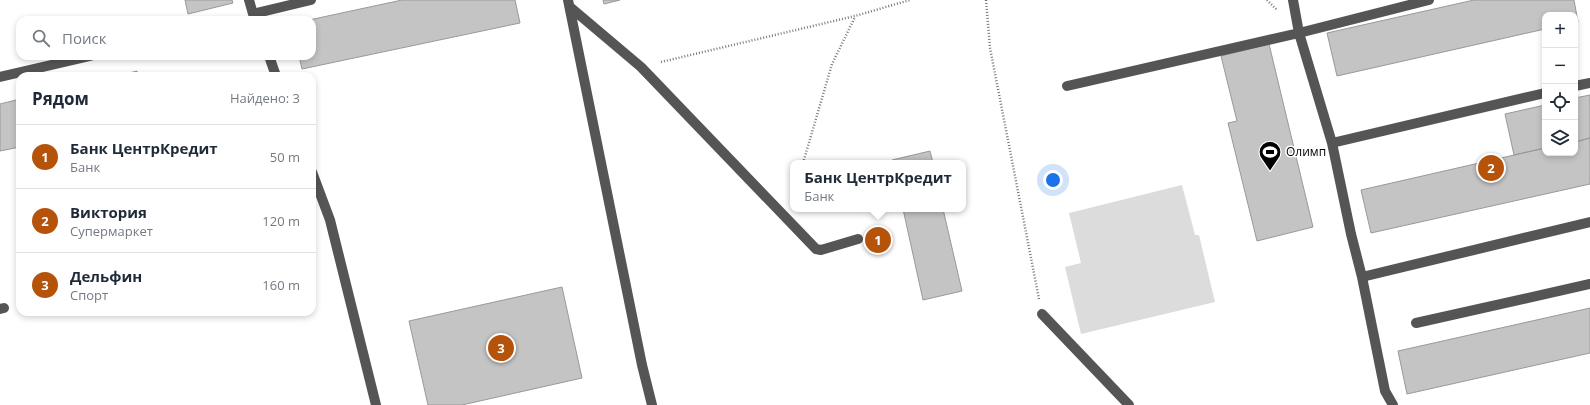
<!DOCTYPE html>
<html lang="ru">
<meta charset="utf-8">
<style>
body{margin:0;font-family:"Open Sans",sans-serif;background:#f2f2f3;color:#1f2937}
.controls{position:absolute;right:12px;top:12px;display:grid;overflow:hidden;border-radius:8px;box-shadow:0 2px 6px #0003}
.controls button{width:36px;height:36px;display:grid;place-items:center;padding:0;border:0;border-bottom:1px solid #e0e1e3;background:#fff;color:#1f2937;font:20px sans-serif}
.you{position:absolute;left:1053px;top:180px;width:14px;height:14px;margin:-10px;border:3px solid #fff;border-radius:50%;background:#1a73e8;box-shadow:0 0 0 6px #1a73e833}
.badge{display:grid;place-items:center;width:26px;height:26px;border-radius:50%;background:#b45309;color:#fff;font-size:13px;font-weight:700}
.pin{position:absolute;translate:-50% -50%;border:2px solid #fff;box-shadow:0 1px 4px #0006}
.popup{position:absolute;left:790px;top:160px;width:176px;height:52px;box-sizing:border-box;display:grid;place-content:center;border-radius:8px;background:#fff;filter:drop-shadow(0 1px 3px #0005);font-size:13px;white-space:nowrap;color:#747a83}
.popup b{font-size:15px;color:#1f2937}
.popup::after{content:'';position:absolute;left:50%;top:100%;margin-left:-8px;border:8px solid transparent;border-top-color:#fff}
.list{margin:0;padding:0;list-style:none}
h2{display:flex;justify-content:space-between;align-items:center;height:52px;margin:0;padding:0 16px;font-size:17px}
h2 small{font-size:13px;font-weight:400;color:#747a83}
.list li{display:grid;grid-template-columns:26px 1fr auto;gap:12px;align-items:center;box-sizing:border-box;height:64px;padding:0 16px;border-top:1px solid #e0e1e3}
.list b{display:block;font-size:15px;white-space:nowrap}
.list p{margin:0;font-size:13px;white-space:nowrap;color:#747a83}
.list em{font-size:13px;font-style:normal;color:#747a83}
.icon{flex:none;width:22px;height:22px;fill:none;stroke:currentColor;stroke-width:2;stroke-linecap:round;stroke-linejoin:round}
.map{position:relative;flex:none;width:1590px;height:405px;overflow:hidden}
.search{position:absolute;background:#fff;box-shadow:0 2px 6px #0003;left:16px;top:16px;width:300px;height:44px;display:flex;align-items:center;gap:10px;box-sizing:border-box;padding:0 14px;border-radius:12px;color:#747a83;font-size:15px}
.panel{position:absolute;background:#fff;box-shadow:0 2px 6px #0003;left:16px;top:72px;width:300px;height:244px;border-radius:12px}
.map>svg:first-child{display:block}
.green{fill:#dcdcdc}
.building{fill:#c4c4c4;stroke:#999}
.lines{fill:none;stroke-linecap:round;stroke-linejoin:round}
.path{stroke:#777;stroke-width:2.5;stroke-dasharray:1 2;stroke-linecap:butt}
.minor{stroke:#555;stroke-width:10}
.labels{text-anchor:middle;stroke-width:3;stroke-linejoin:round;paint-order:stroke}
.poi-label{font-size:12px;fill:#000;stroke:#fff;text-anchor:start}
</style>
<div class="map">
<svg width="1590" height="405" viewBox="0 0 1590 405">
<rect width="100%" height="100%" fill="#fff"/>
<path class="green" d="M1182,185l13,50h4l16,67 -134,32 -16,-67 16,-4 -12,-50z"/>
<path class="building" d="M185,0h47l1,3 -45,11z
M402,0h113l5,23 -218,46 -3,-13h13v-36h-3z
M603,0h17l-16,4z
M1474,0h100l4,22h-3v-7h-30v14l-208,47 -10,-43z
M1269,44l44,183 -56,14 -29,-118 9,-2 -16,-65z
M137,71l2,5h-22z
M1590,95v43l-15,4v-44z
M20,99v48l-20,4v-47z
M1545,105v43l-31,7 -9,-41z
M1590,138v46l-219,49 -10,-43 184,-42v5h30v-11z
M930,151l3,12h-41v-3z
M903,209h40l19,82 -39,9z
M562,287l20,91 -120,27h-34l-19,-84z
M1590,308v45l-183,41 -9,-43z"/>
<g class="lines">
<path class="path" d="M986,0l4,48 49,251
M1267,0l10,10
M661,62l194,-46 55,-16
M803,163l29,-99 23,-47"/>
<path class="minor" d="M249,0l4,14 58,-14
M568,0l74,365 10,40
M1293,0l6,33 130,-33
M570,7l71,60 175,182 5,1 37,-11
M269,56l7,20
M0,77l90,-21
M1067,86l232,-53 33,110 19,91 11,43 23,114 8,14
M1575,86l15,-3
M1332,143l213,-50
M312,172l18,48 46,185
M1362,277l228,-55
M0,309l4,-1
M1042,314l87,91
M1416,323l174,-39"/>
</g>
<defs>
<g id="stadium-pin" transform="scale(1.15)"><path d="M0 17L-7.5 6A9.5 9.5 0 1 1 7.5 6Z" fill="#000" stroke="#fff"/><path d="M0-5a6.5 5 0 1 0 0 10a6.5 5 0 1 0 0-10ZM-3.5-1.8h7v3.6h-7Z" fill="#fff"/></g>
</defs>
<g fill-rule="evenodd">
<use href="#stadium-pin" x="1270" y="152"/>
</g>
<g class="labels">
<g class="poi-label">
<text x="1286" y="156">Олимп</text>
</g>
</g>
</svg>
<div class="controls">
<button>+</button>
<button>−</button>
<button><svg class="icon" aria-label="locate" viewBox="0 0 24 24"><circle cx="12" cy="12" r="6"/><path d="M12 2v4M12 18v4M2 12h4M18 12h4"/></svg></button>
<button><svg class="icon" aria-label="layers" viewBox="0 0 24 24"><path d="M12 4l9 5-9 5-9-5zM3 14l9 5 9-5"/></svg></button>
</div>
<div class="you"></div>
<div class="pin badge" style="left:878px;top:240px">1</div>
<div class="popup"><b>Банк ЦентрКредит</b>Банк</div>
<div class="pin badge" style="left:1491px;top:168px">2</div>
<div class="pin badge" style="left:501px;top:348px">3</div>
<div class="search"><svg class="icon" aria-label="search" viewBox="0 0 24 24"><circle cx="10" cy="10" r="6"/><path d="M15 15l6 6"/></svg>Поиск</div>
<section class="panel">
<h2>Рядом<small>Найдено: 3</small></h2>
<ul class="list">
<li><span class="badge">1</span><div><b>Банк ЦентрКредит</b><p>Банк</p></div><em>50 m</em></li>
<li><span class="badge">2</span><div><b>Виктория</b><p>Супермаркет</p></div><em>120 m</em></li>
<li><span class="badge">3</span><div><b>Дельфин</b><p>Спорт</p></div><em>160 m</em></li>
</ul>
</section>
</div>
